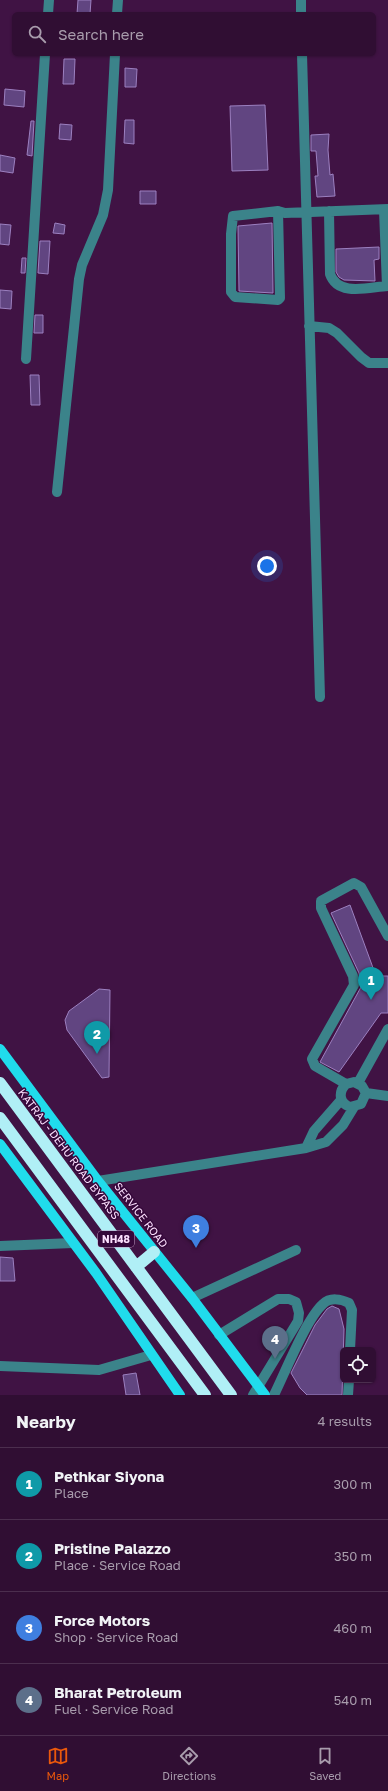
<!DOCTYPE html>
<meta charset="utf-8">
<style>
body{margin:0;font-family:"Golos Text",sans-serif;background:#3c1c3f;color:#f1f3f6}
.controls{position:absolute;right:12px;bottom:12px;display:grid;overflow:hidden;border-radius:6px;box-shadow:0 1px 3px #0004}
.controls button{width:36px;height:36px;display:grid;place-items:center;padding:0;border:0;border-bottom:1px solid #4b2e4e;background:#300e33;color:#f1f3f6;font:20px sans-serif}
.you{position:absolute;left:267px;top:566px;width:14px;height:14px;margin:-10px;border:3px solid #fff;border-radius:50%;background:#1a73e8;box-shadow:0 0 0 6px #1a73e833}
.badge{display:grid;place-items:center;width:26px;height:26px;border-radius:50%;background:#ea580c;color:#fff;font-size:13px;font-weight:700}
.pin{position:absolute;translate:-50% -33px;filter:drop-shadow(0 1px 2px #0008)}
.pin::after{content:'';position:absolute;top:21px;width:14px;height:12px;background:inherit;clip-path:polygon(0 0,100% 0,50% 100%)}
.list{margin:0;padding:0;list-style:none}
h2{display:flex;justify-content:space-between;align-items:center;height:52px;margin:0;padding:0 16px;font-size:17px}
h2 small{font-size:13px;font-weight:400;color:#a89cac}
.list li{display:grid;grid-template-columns:26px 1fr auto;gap:12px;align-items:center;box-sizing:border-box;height:72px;padding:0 16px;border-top:1px solid #4b2e4e}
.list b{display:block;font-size:15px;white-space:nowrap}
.list p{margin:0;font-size:13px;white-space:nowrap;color:#a89cac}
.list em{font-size:13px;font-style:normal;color:#a89cac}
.icon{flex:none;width:22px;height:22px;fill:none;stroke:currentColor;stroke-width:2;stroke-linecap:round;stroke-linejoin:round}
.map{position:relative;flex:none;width:388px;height:1395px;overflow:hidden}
.search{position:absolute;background:#300e33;box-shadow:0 1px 3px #0004;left:12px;right:12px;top:12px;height:44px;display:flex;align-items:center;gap:10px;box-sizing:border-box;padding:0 14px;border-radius:6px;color:#a89cac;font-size:15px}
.sheet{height:340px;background:#300e33}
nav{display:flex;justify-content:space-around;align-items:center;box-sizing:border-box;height:56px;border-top:1px solid #4b2e4e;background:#300e33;font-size:11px;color:#a89cac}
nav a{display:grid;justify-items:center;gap:2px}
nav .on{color:#ea580c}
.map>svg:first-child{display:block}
.building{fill:#614581;stroke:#9c80c0}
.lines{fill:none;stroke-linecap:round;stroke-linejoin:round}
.minor{stroke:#3b838a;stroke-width:10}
.major{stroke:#20dcec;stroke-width:10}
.highway{stroke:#b0eff6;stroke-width:12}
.labels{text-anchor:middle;stroke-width:3;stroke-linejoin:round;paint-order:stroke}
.shield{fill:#35073a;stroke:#c09ec2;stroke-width:1}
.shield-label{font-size:10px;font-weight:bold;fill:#fbdffd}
.street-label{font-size:11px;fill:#fbdffd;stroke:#35073a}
</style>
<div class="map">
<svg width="388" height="1395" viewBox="0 0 388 1395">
<rect width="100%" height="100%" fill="#401344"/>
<path class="building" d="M78,0h13l-1,14h-13z
M64,59h11l-1,25h-11z
M125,68l12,1 -1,18h-11z
M5,89l20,2 -1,16 -20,-2z
M265,105l3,65 -36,1 -2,-65z
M125,120h9v24l-10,-1z
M31,121h3l-2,35 -5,-1z
M60,124l12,1 -1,15 -12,-1z
M329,134l-1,16 2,25 3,-1 2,22 -18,1 -2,-21h3l-2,-25h-5v-16z
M0,155l15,3 -2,15 -13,-2z
M140,191h16v13h-16z
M55,223l10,2 -1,9 -11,-1z
M272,223l1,70 -34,-2 -1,-65z
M0,224l11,1 -2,20 -9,-1z
M40,241h10l-2,33 -10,-1z
M379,247v12l-5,1 1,21 -31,-1 -5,-3 -3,-5v-23z
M22,258h4l-1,15h-4z
M0,290l12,1 -1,18 -11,-1z
M35,315h8v18h-9z
M30,375h9l1,30h-9z
M350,905l26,71h12v37h-7l-42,59 -19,-10 41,-75 -2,-14 -28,-60z
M99,989l11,1 -1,87 -7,1 -35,-48 -2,-10 4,-9z
M0,1257l13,1 2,23h-15z
M332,1306l7,3 5,20 -2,66h-35l-7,-7 -9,-15 24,-48 12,-16z
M136,1373l4,22h-14l-3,-20z"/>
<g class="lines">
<path class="minor" d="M301,0v14
M48,14l1,-14
M117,14l1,-14
M302,54l18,643
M384,210l3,76
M278,211l2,87 -2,2 -43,-3 -4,-5v-58l2,-18 45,-5 7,2 103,-4
M329,211l1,63c8,23 39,13 58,12
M309,326l20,2 8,5 24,24 8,6h19
M26,359l19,-305
M57,492l22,-213 3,-14 21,-50 5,-25 7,-136
M358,1083l30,-54
M346,1084c-8,8 -7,19 4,23l11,-3 5,-11 -4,-7 -8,-4 -8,2 -31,-18 -3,-7 42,-74 -1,-9 -32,-68v-7l33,-18 7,4 27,49
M366,1093l22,3
M341,1100l-27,31 -8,17 20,-6 17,-17 11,-18
M98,1181l208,-33
M0,1246l73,-3
M192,1298l104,-48
M219,1335l59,-36h11l7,3 3,11 -1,8 -45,74
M0,1366l99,4 52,-15
M274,1395c11,-22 32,-76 49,-91 7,-7 18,-5 26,-1l3,7 -2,40
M348,1395l1,-15"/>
<path class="major" d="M0,1049l98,132 94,117 73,97
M0,1144l96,129 84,122"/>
<path class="highway" d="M0,1083l231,312
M0,1118l205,277
M136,1267l18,-15"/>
</g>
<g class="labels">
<rect class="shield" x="98" y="1231" width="36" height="16" rx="3"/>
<g class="shield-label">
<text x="116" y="1243">NH48</text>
</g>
<g class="street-label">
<text transform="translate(69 1154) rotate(53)" y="4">KATRAJ - DEHU ROAD BYPASS</text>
<text transform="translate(141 1215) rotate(52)" y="4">SERVICE ROAD</text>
</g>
</g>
</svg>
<div class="controls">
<button><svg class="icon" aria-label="locate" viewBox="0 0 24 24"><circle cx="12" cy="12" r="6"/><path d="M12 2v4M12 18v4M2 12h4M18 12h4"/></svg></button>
</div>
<div class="you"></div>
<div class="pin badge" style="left:371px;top:1000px;background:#0f9aa8">1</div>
<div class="pin badge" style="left:97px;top:1054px;background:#0f9aa8">2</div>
<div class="pin badge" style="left:196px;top:1248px;background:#3f7fe0">3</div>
<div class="pin badge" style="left:275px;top:1359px;background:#5c6f8a">4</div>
<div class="search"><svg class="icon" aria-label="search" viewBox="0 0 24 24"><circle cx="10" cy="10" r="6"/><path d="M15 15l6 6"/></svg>Search here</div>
</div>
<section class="sheet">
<h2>Nearby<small>4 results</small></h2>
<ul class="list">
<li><span class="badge" style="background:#0f9aa8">1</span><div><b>Pethkar Siyona</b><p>Place</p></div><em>300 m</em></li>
<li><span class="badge" style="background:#0f9aa8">2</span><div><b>Pristine Palazzo</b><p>Place · Service Road</p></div><em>350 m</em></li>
<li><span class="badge" style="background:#3f7fe0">3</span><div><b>Force Motors</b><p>Shop · Service Road</p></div><em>460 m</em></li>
<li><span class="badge" style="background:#5c6f8a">4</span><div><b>Bharat Petroleum</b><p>Fuel · Service Road</p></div><em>540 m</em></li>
</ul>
</section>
<nav>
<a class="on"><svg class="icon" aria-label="map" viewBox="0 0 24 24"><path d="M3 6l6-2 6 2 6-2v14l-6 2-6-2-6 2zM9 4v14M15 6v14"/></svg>Map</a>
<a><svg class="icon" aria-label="directions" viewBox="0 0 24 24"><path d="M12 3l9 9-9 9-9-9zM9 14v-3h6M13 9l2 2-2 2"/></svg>Directions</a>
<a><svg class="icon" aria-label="saved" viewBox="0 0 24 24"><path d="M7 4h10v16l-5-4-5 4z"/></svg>Saved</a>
</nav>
